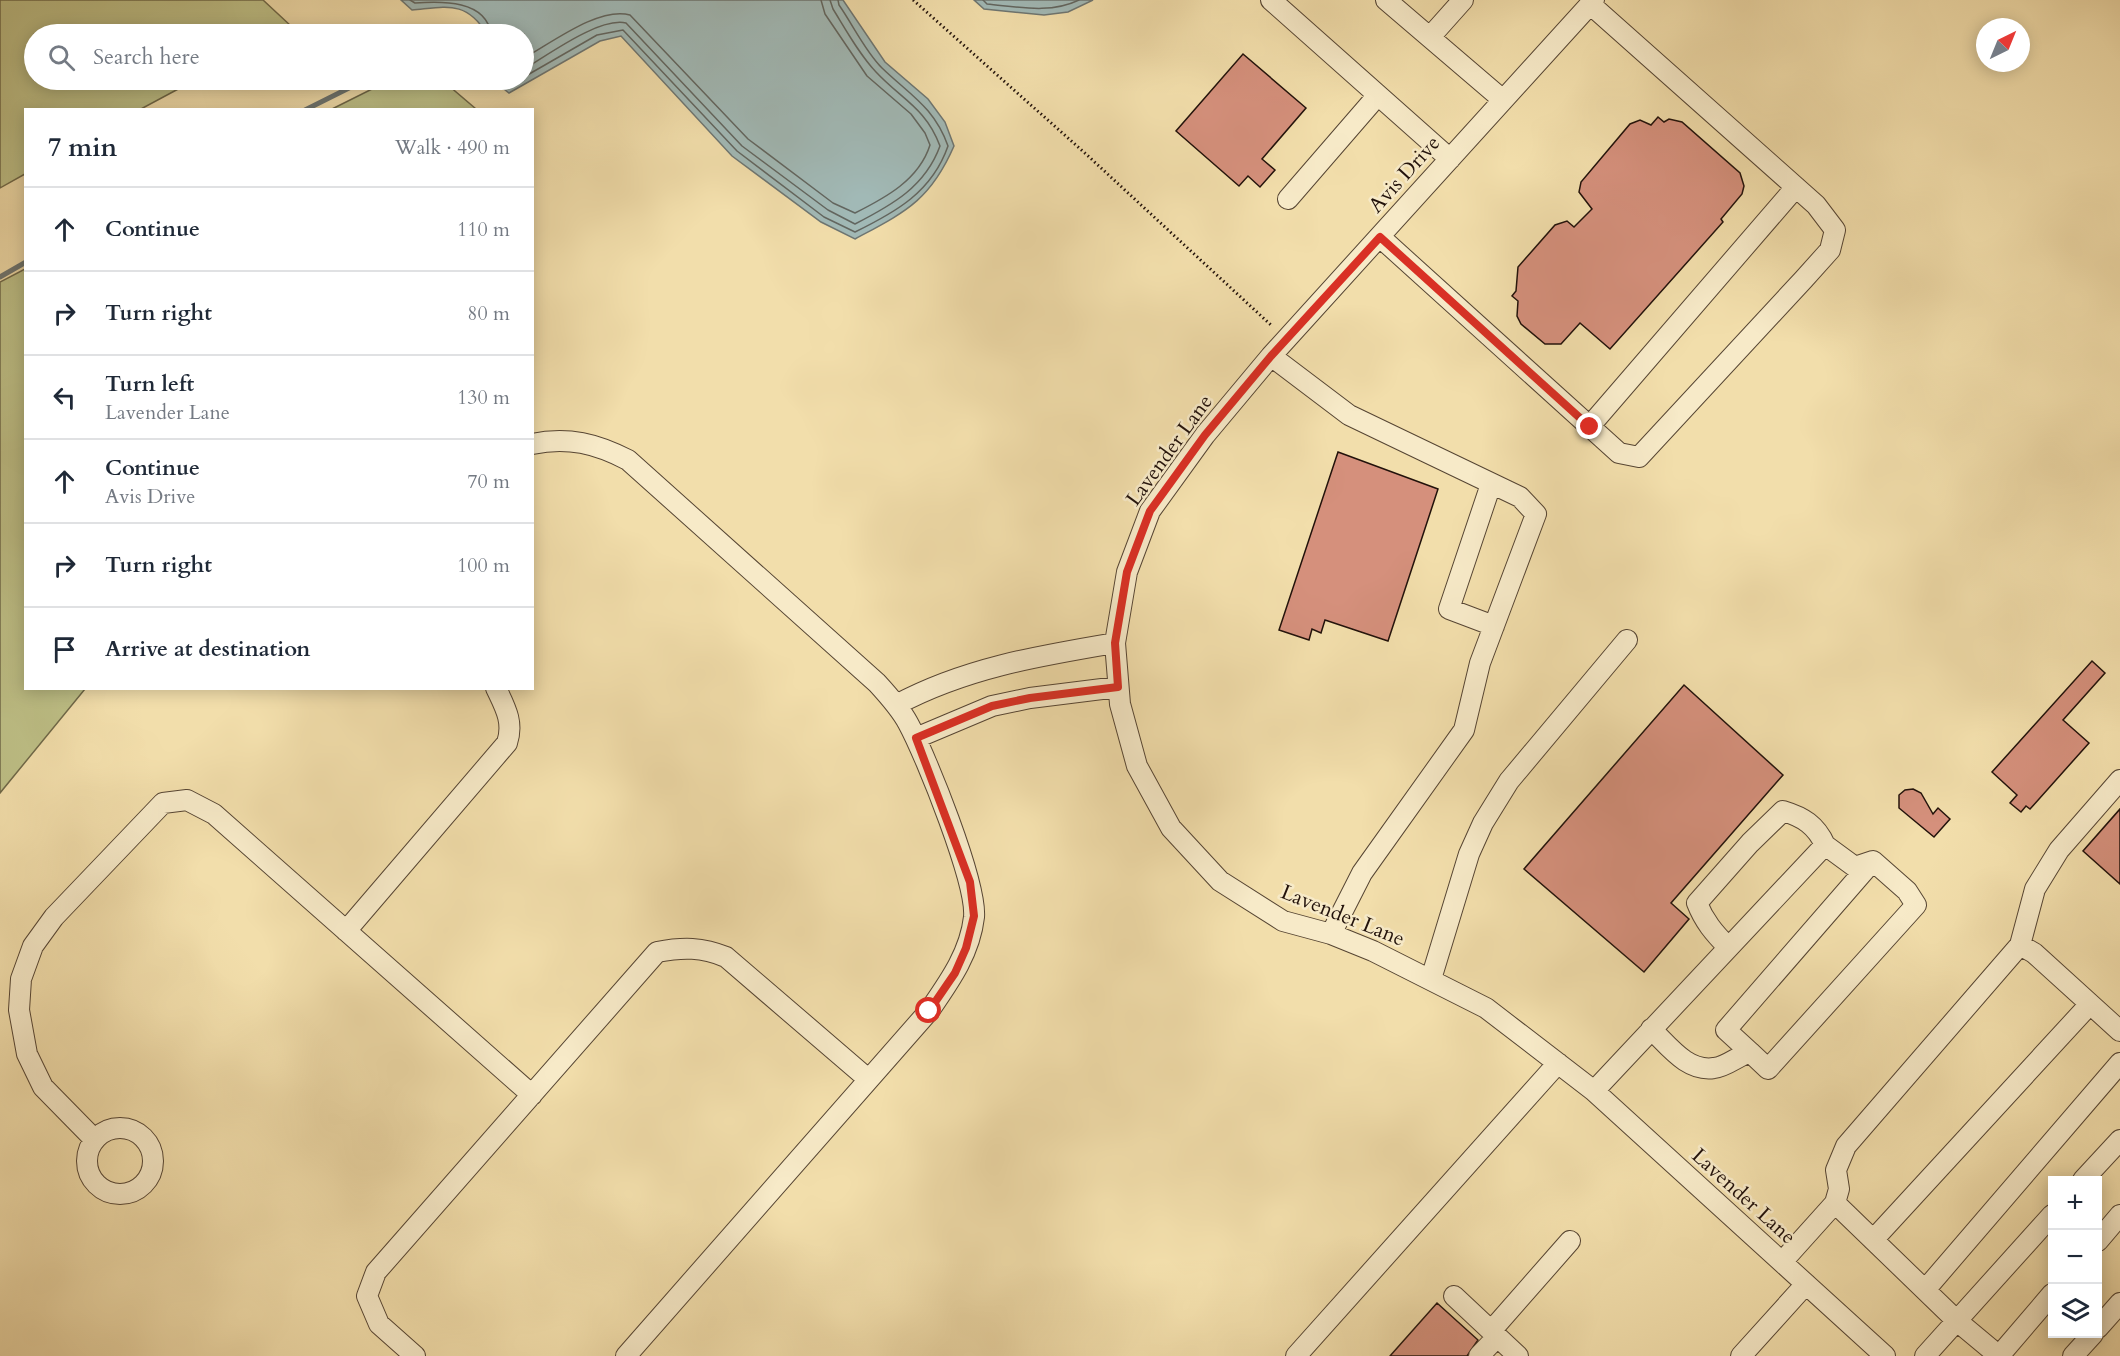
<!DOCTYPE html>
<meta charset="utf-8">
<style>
body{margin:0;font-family:Cardo,serif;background:#f6f6f7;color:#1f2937}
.controls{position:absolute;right:18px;bottom:18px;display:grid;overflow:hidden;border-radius:0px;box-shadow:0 3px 15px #0003}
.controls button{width:54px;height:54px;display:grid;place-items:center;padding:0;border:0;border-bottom:2px solid #e0e1e3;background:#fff;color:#1f2937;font:30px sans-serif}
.compass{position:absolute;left:1976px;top:18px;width:54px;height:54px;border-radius:50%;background:#fff;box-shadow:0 3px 15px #0003;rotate:43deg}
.stop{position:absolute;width:18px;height:18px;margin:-14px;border:4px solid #d93025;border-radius:50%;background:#fff}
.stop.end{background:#d93025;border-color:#fff;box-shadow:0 2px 6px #0008}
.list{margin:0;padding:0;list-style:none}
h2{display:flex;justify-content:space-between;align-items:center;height:78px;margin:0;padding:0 24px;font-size:26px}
h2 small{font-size:20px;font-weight:400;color:#747a83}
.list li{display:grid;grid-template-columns:39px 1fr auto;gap:18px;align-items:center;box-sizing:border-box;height:84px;padding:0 24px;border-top:2px solid #e0e1e3}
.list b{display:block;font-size:22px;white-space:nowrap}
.list p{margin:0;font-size:20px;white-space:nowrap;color:#747a83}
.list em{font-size:20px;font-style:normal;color:#747a83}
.icon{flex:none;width:33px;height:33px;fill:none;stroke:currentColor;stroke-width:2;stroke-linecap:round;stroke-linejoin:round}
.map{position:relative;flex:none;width:2120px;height:1356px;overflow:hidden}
.search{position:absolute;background:#fff;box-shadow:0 3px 15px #0003;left:24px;top:24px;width:510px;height:66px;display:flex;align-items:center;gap:15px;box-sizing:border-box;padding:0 21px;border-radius:33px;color:#747a83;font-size:22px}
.panel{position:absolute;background:#fff;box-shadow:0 3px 15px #0003;left:24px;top:108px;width:510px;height:582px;border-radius:0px}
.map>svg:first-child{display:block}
.green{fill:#bec087;stroke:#706949;stroke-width:1.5}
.water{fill:#a1b9b6;stroke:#6e7672;stroke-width:1.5}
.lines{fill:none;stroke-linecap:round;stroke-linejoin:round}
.shore{stroke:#626660;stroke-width:1.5}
.stream{stroke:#6e7672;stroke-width:5}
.building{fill:#d5907c;stroke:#22120b;stroke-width:1.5}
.minor-casing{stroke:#564533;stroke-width:22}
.path{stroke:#22120b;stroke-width:3;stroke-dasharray:1.5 3;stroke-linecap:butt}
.minor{stroke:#f7eac8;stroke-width:20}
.route{stroke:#d93025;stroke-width:8}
.labels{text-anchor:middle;stroke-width:5;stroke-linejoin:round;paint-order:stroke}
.street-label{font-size:21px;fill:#22120b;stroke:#f7eac8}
</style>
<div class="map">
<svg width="2120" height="1356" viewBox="0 0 2120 1356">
<rect width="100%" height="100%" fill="#f2deab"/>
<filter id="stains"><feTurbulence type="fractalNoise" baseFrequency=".00333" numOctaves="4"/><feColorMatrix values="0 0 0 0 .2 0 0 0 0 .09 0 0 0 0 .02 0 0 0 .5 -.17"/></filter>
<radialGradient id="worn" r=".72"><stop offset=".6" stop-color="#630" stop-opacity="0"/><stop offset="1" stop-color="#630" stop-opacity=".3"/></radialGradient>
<path class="green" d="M0,0h263l28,26 -15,8h-242v46h161l-54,29 -115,1 -1,64 -25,14z
M390,80h52l34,29h-144z
M25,269l1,419 59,1 -85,104v-511z"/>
<path class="water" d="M401,0h442l42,62 43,37 17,23 9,24c-24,55 -49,66 -99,93l-34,-17 -89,-66 -111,-120 -21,5 -91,52 -16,-13h31v-46h-37c-21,-34 -40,-27 -75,-24z
M974,0h119l-25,12 -24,3 -60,-6z"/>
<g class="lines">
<path class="shore" d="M410,0l5,3c27,-2 71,-3 76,31
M983,0l4,4c32,3 63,10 92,-4
M524,58c26,-14 75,-52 106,-43l118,124 85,64 22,10c30,-15 64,-33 75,-68l-5,-12 -14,-19 -44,-38 -42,-62 -4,-14
M524,69c24,-14 75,-52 102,-46l116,123 86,64 27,14c37,-19 70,-37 85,-78 -14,-38 -39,-47 -64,-74 -17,-18 -30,-42 -43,-63l-3,-9
M524,77l73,-42 26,-5 114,121 87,66 31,15c41,-20 77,-40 93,-86 -14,-39 -38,-51 -66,-78 -17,-17 -29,-43 -43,-63l-1,-5"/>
<path class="stream" d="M467,34l21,-8
M305,110l60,-30
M0,277l26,-15"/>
</g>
<path class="building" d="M1243,54l63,54 -44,51 13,11 -15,17 -12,-11 -9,10 -63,-55z
M1658,117l6,5 5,-3 13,3 58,51 4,13 -2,8 -21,25 2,3 -113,127 -30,-26 -19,21h-16l-24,-20 -4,-8 1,-15 -6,-5 4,-5 2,-24 37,-42 12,-4 7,6 18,-18 -13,-17 2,-10 49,-58 10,-4 11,5z
M1338,452l100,37 -50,152 -63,-21 -4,13 -9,-4 -3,11 -30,-10z
M2092,661l13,12 -42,47 26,23 -59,66 -4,-3 -5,6 -11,-9 7,-8 -25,-23z
M1684,685l99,90 -112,128 18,16 -45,53 -120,-103z
M1913,789l8,4 12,21 5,-6 12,11 -16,18 -35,-29v-13l6,-5z
M2120,809v75l-37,-33z
M1437,1303l41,37 -11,16h-77z"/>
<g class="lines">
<g class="minor-casing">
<path id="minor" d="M1271,0l179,159
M1386,0l117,100
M1594,0l-323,356 -66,79 -55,76 -23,61 -12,71 5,61 17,62 34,62 49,53 63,40 48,13 42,17 113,57 108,83 291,265
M1430,37l33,-37
M1288,199l90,-104
M1380,237l239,216 20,4 165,-178 26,-29 5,-20 -19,-25 -226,-201
M1271,356l78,59 171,82 16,17 -56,149 -16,67 -102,143 -31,61
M1589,427l207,-240
M532,444c36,-8 65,0 96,16l249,223c11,12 23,25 31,40 18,33 69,160 66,194 -4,36 -25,65 -45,94l-303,345
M1491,484l-42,125 45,17
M896,705c69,-37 142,-49 219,-62
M916,738l76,-32 38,-8 88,-11
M346,931l161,-188c7,-21 -2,-36 -11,-55
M2020,945l15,-56 24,-39 61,-70
M1431,979l38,-125 14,-31 26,-42 118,-141
M1651,1029c18,17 36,43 63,39 12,-1 24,-12 36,-16l18,17 148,-164 -9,-14 -34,-30 -18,6 -30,-22
M1750,1052l-24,-22 145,-167
M1594,1091l231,-246c-9,-20 -22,-28 -42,-34l-33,32 -53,60c7,18 17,30 31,44
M87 1161a33 33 0 1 1 66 0a33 33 0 1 1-66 0Z
M94,1139l-51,-52 -16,-33 -8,-44 2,-31 12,-33 21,-29 109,-114 24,-3 27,14 318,281
M2083,1180l37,-40
M1835,1203l122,118 42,35
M1873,1240l217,-236
M2098,1241l22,-26
M1782,1262l53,-59 4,-14 -3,-19 10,-24 174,-201 14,8 86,78
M1925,1290l195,-227
M1454,1296l64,60
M2098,1328l22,-25
M1491,1331l79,-90
M415,1356l-36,-32 -12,-28 9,-24 281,-320c26,-5 45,-5 69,5l142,122
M1296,1356l262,-293
M1479,1356l18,-19
M1741,1356l65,-72
M1925,1356l127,-141
M1999,1356l53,-62
M2073,1356l20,-22"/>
</g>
<path class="path" d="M913,0l174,155 185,171"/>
<use href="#minor" class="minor"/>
</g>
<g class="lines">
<path class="route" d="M929,1011l26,-38 11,-25 8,-32 -4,-34 -54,-144 76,-32 38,-8 88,-11 -3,-44 12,-71 23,-61 55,-76 66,-79 109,-119 210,190"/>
</g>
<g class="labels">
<g class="street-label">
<text transform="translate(1404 174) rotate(-48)" y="7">Avis Drive</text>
<text transform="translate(1169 450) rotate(-54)" y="7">Lavender Lane</text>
<text transform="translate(1343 915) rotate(22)" y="7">Lavender Lane</text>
<text transform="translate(1744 1196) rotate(42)" y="7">Lavender Lane</text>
</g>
</g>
<rect width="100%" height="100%" filter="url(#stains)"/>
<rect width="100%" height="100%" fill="url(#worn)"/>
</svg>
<div class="controls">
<button>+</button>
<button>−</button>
<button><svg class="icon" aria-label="layers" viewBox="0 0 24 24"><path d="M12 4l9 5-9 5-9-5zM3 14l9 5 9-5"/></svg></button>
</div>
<svg class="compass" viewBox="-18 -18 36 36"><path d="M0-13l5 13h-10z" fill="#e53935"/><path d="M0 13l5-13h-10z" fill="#747a83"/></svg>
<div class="stop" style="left:929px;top:1011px"></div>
<div class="stop end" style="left:1590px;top:427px"></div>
<div class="search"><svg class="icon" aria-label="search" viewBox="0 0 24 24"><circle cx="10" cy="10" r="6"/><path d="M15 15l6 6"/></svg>Search here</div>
<section class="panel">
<h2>7 min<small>Walk · 490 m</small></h2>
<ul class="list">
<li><svg class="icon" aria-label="ahead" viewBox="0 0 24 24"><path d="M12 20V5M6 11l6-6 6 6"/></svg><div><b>Continue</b></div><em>110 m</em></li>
<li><svg class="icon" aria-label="right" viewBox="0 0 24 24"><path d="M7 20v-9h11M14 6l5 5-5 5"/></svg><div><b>Turn right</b></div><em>80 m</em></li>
<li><svg class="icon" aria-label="left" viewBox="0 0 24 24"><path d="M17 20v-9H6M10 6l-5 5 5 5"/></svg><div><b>Turn left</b><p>Lavender Lane</p></div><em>130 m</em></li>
<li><svg class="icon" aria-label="ahead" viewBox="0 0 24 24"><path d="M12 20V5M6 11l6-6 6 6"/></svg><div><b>Continue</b><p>Avis Drive</p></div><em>70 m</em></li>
<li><svg class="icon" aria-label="right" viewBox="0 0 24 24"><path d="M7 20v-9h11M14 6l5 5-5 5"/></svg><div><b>Turn right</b></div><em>100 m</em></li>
<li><svg class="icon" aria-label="arrive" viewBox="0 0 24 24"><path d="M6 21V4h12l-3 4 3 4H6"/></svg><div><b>Arrive at destination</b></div></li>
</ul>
</section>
</div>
